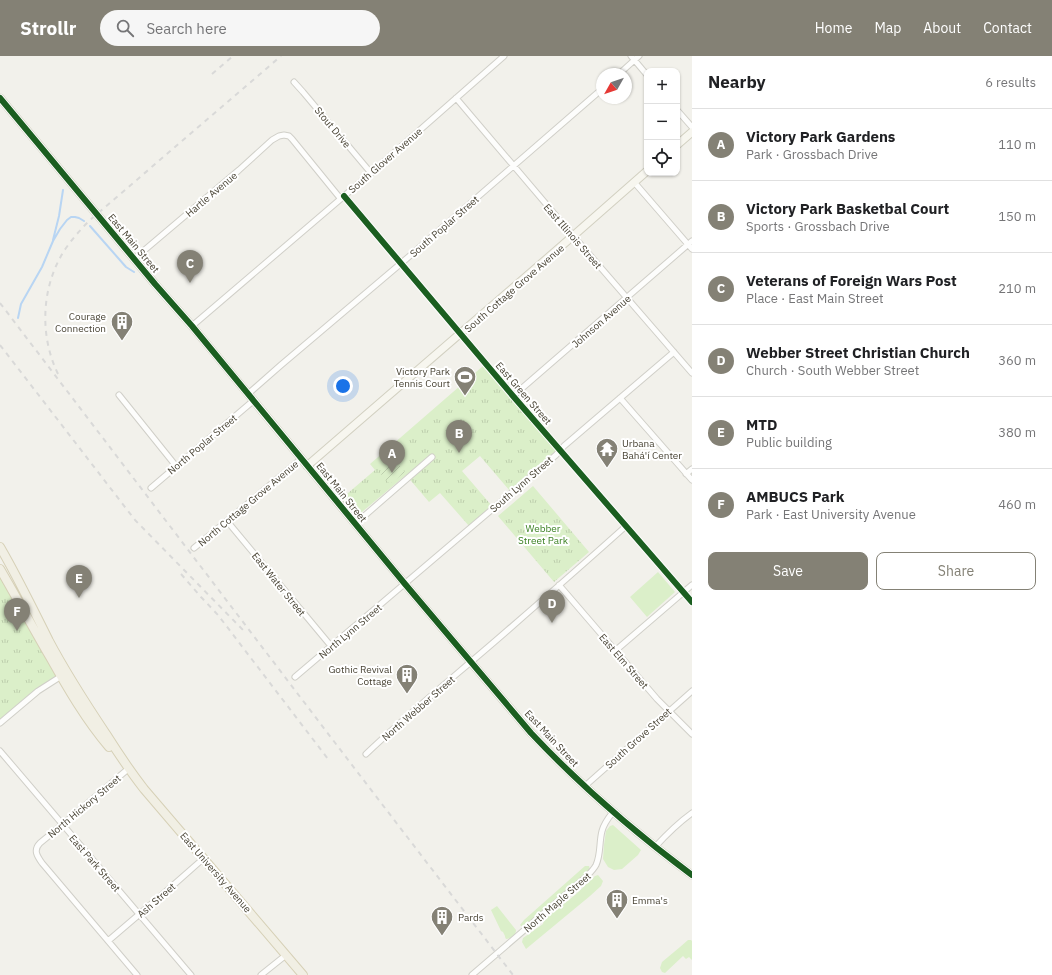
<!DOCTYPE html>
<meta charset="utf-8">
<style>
body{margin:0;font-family:"IBM Plex Sans",sans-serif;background:#f6f6f6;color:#202124}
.controls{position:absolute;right:12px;top:12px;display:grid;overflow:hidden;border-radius:8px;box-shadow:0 1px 3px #0004}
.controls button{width:36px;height:36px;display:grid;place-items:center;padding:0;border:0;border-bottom:1px solid #e0e0e0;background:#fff;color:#202124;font:20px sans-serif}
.compass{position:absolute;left:596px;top:12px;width:36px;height:36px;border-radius:50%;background:#fff;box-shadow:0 1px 3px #0004;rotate:230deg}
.you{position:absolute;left:343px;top:330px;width:14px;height:14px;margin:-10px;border:3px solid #fff;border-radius:50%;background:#1a73e8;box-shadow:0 0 0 6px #1a73e833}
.badge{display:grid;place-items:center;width:26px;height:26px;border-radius:50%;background:#848175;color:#fff;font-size:13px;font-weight:700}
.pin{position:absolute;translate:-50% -33px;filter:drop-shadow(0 1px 2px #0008)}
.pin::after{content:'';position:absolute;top:21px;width:14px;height:12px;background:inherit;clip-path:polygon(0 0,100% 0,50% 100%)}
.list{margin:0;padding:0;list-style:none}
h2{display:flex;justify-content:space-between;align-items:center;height:52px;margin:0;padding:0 16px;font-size:17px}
h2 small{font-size:13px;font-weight:400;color:#757577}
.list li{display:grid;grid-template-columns:26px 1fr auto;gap:12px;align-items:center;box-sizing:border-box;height:72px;padding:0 16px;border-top:1px solid #e0e0e0}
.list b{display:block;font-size:15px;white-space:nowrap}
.list p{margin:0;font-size:13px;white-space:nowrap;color:#757577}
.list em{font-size:13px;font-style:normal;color:#757577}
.actions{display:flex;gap:8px;padding:12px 16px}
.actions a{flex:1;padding:9px 0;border:1px solid #848175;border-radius:8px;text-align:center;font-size:14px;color:#848175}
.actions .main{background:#848175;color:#fff}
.icon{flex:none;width:22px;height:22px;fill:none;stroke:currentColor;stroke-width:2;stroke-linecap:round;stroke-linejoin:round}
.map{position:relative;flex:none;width:692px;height:919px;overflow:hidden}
header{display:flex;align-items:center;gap:24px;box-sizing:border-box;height:56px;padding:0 20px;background:#848175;color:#fff}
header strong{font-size:19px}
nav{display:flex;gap:22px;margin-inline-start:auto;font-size:14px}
.search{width:280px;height:36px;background:#f6f6f6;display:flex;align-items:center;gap:10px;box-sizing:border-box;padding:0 14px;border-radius:22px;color:#757577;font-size:15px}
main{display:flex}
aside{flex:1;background:#fff}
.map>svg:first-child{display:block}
.grass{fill:#dbefc9}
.park{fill:url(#park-tufts)}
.garden{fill:url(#garden-furrows)}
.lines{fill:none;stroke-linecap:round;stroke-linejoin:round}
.stream{stroke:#b8d5f3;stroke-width:2}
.street-casing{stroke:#d0cfc8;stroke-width:7}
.secondary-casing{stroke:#d2d0c1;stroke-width:9}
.primary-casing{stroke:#d6d0b6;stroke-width:10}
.street{stroke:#fdfdfc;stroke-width:5}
.secondary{stroke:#f7f6ef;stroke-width:7}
.primary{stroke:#f1efe4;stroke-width:8}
.rail{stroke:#d9d9d8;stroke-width:2;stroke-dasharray:5 5;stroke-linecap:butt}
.cycleway-casing{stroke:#fff;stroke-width:8}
.cycleway{stroke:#1b5e20;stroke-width:6}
.labels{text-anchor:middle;stroke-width:4;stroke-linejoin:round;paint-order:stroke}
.street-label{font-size:10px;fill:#494435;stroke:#fff}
.poi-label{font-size:10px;fill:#494435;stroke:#fff;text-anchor:end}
.park-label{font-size:10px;fill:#3b8123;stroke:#fff}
</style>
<header>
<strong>Strollr</strong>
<div class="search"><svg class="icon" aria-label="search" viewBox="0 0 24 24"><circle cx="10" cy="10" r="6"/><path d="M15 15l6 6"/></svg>Search here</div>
<nav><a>Home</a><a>Map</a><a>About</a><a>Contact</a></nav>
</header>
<main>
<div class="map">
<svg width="692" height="919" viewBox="0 0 692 919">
<defs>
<pattern id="park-tufts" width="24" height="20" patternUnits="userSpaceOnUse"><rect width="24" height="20" fill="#dbefc9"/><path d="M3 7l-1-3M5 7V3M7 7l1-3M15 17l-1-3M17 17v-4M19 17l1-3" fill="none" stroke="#bdcead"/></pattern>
<pattern id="garden-furrows" width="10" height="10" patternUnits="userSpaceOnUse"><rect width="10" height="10" fill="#dbefc9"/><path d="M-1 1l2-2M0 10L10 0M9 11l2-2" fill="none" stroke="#bdcead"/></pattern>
</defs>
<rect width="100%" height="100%" fill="#f2f1eb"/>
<path class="grass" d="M658,516l17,20 -28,25 -17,-20z
M613,769l28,25 -3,5 -16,14 -8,1 -6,-3 -5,-8 1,-14 2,-14 4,-5z
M585,810h4l1,4c-16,15 -34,28 -50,43 -5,5 -10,8 -14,13l-4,1 -2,-2 4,-5z
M598,819l5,6 -2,5 -11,10 -64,53 -4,-7 1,-4 20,-14 1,-4 31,-25 20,-19z
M497,850l19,24c0,6 -5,8 -10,9l-1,-2v-1l-2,-4 -2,-1 -10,-21z
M688,884h3l1,1v19l-3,-3 -3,2 -3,-3 -18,17 -3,-1 -2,-4 2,-6 18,-15z"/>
<path class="park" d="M483,310l73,85 -46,40 -30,-35 -18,15 30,35 -23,20 -29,-33 -11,9 -23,-27 -50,42 -15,-18 34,-29 -5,-6z
M533,430l56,66 -35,30 -56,-66z
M0,513l61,108 -61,46z"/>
<path class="garden" d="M395,404l10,12 -15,12 -10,-11z"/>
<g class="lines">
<path class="stream" d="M90,170l36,41 8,5
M53,184l6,-24 4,-26
M18,262l3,-14 21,-37 11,-26 7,-12 7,-9 4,-3h4l4,1 5,3"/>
<g class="street-casing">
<path id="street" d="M631,0l16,19
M619,18l20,-18
M294,26l9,10 68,81
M456,42l113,133 123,142
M677,54l15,17
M634,126l58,67
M344,140l169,200 179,206
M134,203l105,-89 33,-30 7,-4 5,-1 5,1 3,3 48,59
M192,270l179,-153 133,-117
M248,338l33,-29 124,-105 197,-171
M119,339l57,71
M513,340l179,-155
M620,342l72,82
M686,418l6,-5
M151,432l102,-87
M227,465l104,125
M355,468l77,-67
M194,492l33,-27 74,-62
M559,529l98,114 35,35
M615,595l77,-66
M295,621l261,-222 8,-9 110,-94
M0,667l38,-32 25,-16
M0,695l191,224
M366,698c45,-43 94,-82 142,-124 39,-34 79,-69 118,-104
M128,713l-60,51 -28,23c-7,7 -3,13 2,20l95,112
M585,730l107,-95
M655,791c12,-13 23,-24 37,-34
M108,885l62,-53 34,-30
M261,919l25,-20
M472,919l114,-98c4,-4 8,-8 10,-12 5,-11 3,-23 6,-34 2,-8 7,-14 11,-19"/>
</g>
<g class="secondary-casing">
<path id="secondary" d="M0,42l155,186 37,42 213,258 126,149c49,52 103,99 161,142
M677,89l15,-13
M307,410l266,-230 74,-65"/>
</g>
<g class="primary-casing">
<path id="primary" d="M0,491c18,31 33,62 49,94 17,32 37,63 57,93 12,19 24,37 38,55l159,186
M0,513c17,29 33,59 50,88 18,32 36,63 59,90"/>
</g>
<use href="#street" class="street"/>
<use href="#secondary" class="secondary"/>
<use href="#primary" class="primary"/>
<path class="rail" d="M212,18l21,-18
M0,247l339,445 174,227
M0,289l135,175 109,111
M58,318c-19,-39 -17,-89 8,-126 7,-10 15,-19 24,-28l191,-164
M181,518l20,23 17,18 110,144"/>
<g class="cycleway-casing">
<path id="cycleway" d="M0,42l155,186 37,42 213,258 126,149c49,52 103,99 161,142
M344,140l169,200 179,206"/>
</g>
<use href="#cycleway" class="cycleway"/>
</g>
<defs>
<g id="building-pin" transform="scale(1.15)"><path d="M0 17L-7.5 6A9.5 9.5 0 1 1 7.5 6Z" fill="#848175" stroke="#fff"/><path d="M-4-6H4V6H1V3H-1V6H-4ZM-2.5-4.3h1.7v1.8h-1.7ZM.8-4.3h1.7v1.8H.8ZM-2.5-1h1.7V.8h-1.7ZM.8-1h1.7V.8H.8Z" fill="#fff"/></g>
<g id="stadium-pin" transform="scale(1.15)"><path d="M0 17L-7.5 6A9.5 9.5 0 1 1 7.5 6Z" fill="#848175" stroke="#fff"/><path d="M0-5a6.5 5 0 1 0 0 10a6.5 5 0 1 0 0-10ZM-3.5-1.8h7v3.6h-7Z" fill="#fff"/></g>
<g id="temple-pin" transform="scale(1.15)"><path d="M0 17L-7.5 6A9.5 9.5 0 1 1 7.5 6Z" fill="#848175" stroke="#fff"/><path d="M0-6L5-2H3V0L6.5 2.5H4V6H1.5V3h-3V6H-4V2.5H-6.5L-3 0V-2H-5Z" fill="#fff"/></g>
</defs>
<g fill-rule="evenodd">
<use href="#building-pin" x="122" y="266"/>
<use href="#stadium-pin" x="465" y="321"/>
<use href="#temple-pin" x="607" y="393"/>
<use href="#building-pin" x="407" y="619"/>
<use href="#building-pin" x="617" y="844"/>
<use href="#building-pin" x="442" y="861"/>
</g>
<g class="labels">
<g class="street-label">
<text transform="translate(333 71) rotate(50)" y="4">Stout Drive</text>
<text transform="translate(385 104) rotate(-41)" y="4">South Glover Avenue</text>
<text transform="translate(211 138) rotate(-40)" y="4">Hartle Avenue</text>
<text transform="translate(444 170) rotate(-41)" y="4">South Poplar Street</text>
<text transform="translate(573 180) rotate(49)" y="4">East Illinois Street</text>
<text transform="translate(134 187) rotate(50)" y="4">East Main Street</text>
<text transform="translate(514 232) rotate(-41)" y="4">South Cottage Grove Avenue</text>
<text transform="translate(601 265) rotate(-41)" y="4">Johnson Avenue</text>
<text transform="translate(524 337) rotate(49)" y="4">East Green Street</text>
<text transform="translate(202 388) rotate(-40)" y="4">North Poplar Street</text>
<text transform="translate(521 428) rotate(-41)" y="4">South Lynn Street</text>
<text transform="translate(342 436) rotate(51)" y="4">East Main Street</text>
<text transform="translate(248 447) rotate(-40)" y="4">North Cottage Grove Avenue</text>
<text transform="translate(279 528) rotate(51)" y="4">East Water Street</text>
<text transform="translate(350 575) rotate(-40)" y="4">North Lynn Street</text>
<text transform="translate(624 605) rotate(49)" y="4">East Elm Street</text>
<text transform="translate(418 652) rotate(-41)" y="4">North Webber Street</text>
<text transform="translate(552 682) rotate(47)" y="4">East Main Street</text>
<text transform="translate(638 682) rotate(-42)" y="4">South Grove Street</text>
<text transform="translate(84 750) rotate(-40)" y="4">North Hickory Street</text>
<text transform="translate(95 807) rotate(49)" y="4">East Park Street</text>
<text transform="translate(216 816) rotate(49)" y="4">East University Avenue</text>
<text transform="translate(156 844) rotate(-41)" y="4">Ash Street</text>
<text transform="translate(557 846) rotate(-41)" y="4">North Maple Street</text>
</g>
<g class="poi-label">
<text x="106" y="264">Courage<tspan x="106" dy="12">Connection</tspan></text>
<text x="450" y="319">Victory Park<tspan x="450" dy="12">Tennis Court</tspan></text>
<text x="622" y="391" text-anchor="start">Urbana<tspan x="622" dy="12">Bahá'í Center</tspan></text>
<text x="392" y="617">Gothic Revival<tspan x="392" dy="12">Cottage</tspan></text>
<text x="632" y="848" text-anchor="start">Emma's</text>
<text x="458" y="865" text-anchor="start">Pards</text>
</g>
<g class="park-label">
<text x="543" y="476">Webber<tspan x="543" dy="12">Street Park</tspan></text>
</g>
</g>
</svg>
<div class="controls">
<button>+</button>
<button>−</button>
<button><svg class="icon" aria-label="locate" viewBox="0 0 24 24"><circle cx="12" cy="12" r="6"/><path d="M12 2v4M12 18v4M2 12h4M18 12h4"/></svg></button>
</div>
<svg class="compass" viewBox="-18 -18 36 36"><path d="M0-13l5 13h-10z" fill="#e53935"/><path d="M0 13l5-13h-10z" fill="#757577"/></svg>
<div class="you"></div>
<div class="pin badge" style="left:392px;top:417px">A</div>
<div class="pin badge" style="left:459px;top:397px">B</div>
<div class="pin badge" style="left:190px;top:227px">C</div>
<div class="pin badge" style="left:552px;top:567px">D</div>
<div class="pin badge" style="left:79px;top:542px">E</div>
<div class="pin badge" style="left:17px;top:575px">F</div>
</div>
<aside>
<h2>Nearby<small>6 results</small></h2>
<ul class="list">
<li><span class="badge">A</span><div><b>Victory Park Gardens</b><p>Park · Grossbach Drive</p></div><em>110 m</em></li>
<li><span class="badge">B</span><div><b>Victory Park Basketbal Court</b><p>Sports · Grossbach Drive</p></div><em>150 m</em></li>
<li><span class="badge">C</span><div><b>Veterans of Foreign Wars Post</b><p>Place · East Main Street</p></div><em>210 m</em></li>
<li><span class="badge">D</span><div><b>Webber Street Christian Church</b><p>Church · South Webber Street</p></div><em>360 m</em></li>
<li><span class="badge">E</span><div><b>MTD</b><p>Public building</p></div><em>380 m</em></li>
<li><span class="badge">F</span><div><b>AMBUCS Park</b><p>Park · East University Avenue</p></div><em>460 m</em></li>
</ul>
<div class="actions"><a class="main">Save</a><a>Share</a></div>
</aside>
</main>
